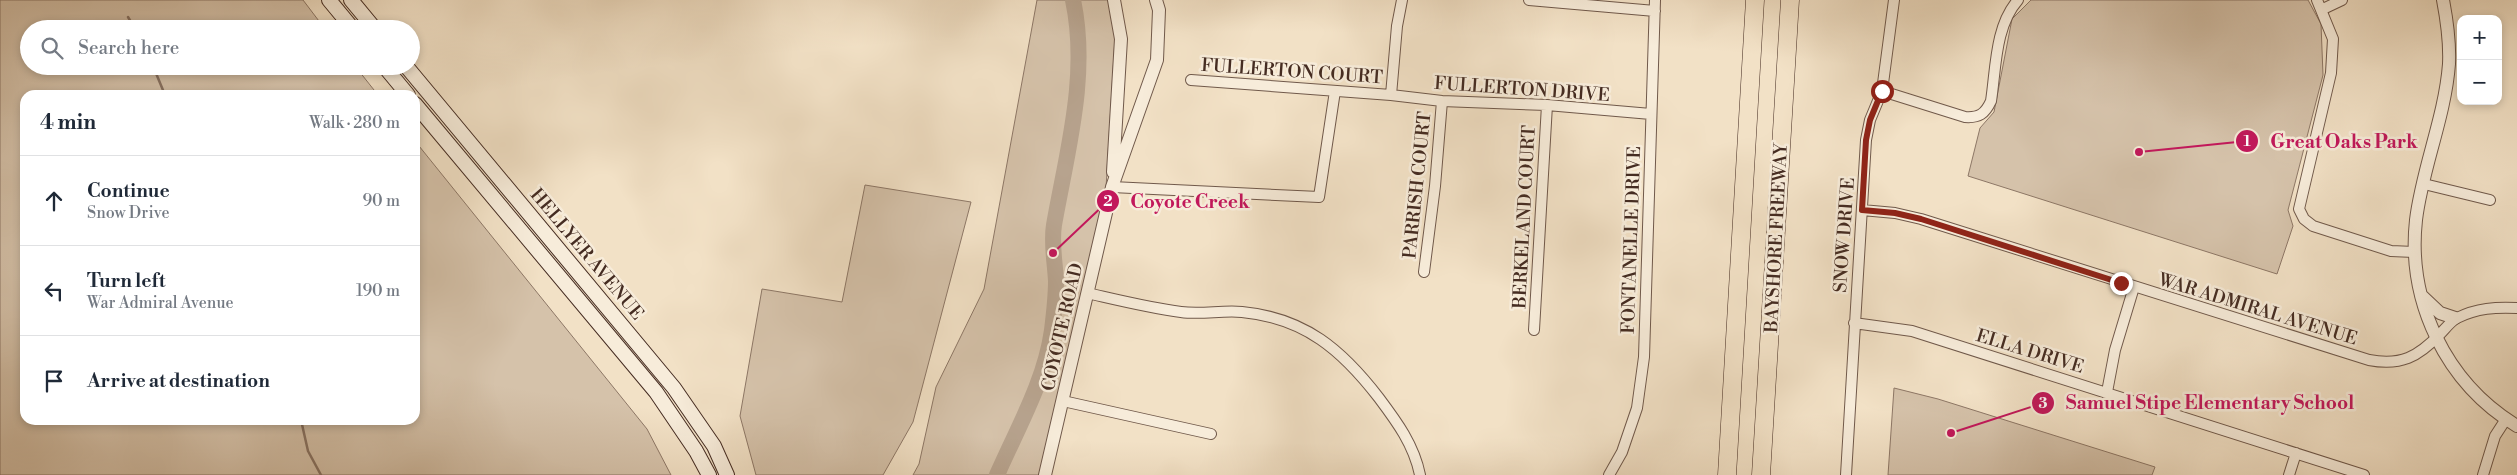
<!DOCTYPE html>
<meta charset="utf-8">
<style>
body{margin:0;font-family:"Libre Bodoni",serif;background:#f2f2f3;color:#1f2937}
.controls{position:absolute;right:15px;top:15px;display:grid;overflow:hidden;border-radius:10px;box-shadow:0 2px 8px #0003}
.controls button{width:45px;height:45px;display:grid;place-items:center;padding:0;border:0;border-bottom:1px solid #e0e1e3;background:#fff;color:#1f2937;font:25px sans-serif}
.stop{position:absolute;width:15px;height:15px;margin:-11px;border:4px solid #8f2418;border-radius:50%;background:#fff}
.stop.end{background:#8f2418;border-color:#fff;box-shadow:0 1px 5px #0008}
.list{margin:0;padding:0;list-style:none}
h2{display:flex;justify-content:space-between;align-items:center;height:65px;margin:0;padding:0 20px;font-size:21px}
h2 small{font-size:16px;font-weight:400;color:#747a83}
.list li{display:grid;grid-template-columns:32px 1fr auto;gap:15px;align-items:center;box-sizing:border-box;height:90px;padding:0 20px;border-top:1px solid #e0e1e3}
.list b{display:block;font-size:19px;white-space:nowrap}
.list p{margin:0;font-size:16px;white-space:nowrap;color:#747a83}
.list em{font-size:16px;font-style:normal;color:#747a83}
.icon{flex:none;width:28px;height:28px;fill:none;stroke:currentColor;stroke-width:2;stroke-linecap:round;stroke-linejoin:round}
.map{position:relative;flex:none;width:2517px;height:475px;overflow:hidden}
.search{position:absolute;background:#fff;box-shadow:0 2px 8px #0003;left:20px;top:20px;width:400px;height:55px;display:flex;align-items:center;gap:12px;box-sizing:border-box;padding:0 18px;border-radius:28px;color:#747a83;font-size:19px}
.panel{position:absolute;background:#fff;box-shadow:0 2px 8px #0003;left:20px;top:90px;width:400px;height:335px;border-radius:15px}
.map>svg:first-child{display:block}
.green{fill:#d5c2aa;stroke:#8d7766}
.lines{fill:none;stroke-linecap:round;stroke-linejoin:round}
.stream{stroke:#897363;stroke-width:2.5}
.river{stroke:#b7a38e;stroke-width:16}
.minor-casing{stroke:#70594b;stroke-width:12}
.tertiary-casing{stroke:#70594b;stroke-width:14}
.secondary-casing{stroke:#452c22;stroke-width:16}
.motorway-casing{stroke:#452c22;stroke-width:19}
.minor{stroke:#f7ecda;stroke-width:10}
.tertiary{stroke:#f7ecda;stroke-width:12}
.secondary{stroke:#f7ecda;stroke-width:14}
.motorway{stroke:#f2e1c6;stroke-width:18}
.route{stroke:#8f2418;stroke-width:6}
.labels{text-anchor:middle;stroke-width:5;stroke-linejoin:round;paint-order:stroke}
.street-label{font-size:18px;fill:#452c22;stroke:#f7ecda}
.leader{fill:none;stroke:#c2185b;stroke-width:2}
.callout-dot{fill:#c2185b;stroke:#f7ecda;stroke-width:2}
.mark-label{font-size:15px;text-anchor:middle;font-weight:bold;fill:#fff}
.callout-label{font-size:19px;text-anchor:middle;font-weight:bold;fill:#c2185b;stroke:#f7ecda;stroke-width:5;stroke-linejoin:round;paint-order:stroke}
</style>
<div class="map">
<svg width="2517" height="475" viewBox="0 0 2517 475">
<rect width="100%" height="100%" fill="#f2e1c6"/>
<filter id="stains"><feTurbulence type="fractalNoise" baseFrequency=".004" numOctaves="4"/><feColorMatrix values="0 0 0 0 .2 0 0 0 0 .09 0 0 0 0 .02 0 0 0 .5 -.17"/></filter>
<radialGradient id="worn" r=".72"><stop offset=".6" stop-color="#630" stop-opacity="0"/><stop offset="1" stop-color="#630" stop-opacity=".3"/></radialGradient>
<path class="green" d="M0,0h303l22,29h-296v37h326l23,29h-353v325h390v-279l232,288 24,46h-671z
M1037,0h71l7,38 -9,150 -67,287h-126l6,-11 17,-77 48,-98z
M2031,0h277l13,24 2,51 -35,135 5,16 -16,48 -309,-98 12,-48 14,-16 18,-93z
M865,185l106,17 -58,220 -30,53h-127l-16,-59 22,-127 80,13z
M1894,388l44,11 217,68 -3,8h-264z"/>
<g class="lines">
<path class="stream" d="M128,17l7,12
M153,66l12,29
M301,420l7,31 13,24"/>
<path class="river" d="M997,475c20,-46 48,-94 55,-145 2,-16 4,-33 4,-49 -1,-19 -5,-38 -2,-56 13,-74 35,-150 19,-225"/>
<g class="minor-casing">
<path id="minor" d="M1529,0l126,11
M2317,0l16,39 -2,34 -32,136 5,10 9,7 78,25 23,1
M2323,9l19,-9
M1191,80l200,15 51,6 105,4 104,9
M1882,91l83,26c14,1 20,-3 26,-16 5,-33 4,-75 27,-101
M1391,95l6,-69 5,-26
M2424,184l66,16
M1112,187l207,10 16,-106
M1862,210l33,3 26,6 448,141c32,6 49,-3 71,-26 5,-5 11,-13 17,-16 20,-10 39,-11 60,-10
M1424,272l11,-86 7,-85
M1087,293c31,7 63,15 94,19 20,3 41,-2 61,0 63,6 100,38 137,86 18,24 35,47 41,77
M1854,323l58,8 452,144
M1534,330l13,-225
M2107,392l8,-42 19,-63
M1063,401l148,33
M1609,475l13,-23 15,-44 7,-51 11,-357
M1846,475l20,-335 4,-20 12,-29 12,-91
M2289,475l7,-22
M2483,475l12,-39 11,-17"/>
</g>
<g class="tertiary-casing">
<path id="tertiary" d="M2443,0c4,21 7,43 6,64 -4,53 -27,105 -33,156 -9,82 30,163 101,206
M1113,172l8,-133 -7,-39
M2422,296l18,17 15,5
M1045,475l67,-288 45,-127 2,-50 -3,-10"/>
</g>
<g class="secondary-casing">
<path id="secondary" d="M329,0l24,29
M351,0l24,29
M384,66l24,29
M406,66l268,322 40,58 13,29
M415,104l241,288 40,59 13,24"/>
</g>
<g class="motorway-casing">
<path id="motorway" d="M1727,475l28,-475
M1761,475l29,-475"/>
</g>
<use href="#minor" class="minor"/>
<use href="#tertiary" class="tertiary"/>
<use href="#secondary" class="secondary"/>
<use href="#motorway" class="motorway"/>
</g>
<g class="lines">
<path class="route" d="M1882,91l-12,29 -4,20 -4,70 33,3 26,6 200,64"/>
</g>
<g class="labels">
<g class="street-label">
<text transform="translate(1292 71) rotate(4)" y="6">FULLERTON COURT</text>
<text transform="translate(1522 89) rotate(4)" y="6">FULLERTON DRIVE</text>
<text transform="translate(1417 185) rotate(-84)" y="6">PARRISH COURT</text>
<text transform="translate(1524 217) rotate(-87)" y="6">BERKELAND COURT</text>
<text transform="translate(1844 235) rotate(-86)" y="6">SNOW DRIVE</text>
<text transform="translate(1776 238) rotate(-87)" y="6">BAYSHORE FREEWAY</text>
<text transform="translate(1631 240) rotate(-88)" y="6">FONTANELLE DRIVE</text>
<text transform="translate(587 254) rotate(50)" y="6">HELLYER AVENUE</text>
<text transform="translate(2258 309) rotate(17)" y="6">WAR ADMIRAL AVENUE</text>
<text transform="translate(1062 327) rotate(-77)" y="6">COYOTE ROAD</text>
<text transform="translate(2030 351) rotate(17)" y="6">ELLA DRIVE</text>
</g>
</g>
<path class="leader" d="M2139 152L2247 141M1053 253L1108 201M1951 433L2043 403"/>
<g class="callout-dot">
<circle cx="2139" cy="152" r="5"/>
<circle cx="1053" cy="253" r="5"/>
<circle cx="1951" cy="433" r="5"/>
<circle cx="2247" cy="141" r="12"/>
<circle cx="1108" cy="201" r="12"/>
<circle cx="2043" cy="403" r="12"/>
</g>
<g class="mark-label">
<text x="2247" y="146">1</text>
<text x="1108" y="206">2</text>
<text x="2043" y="408">3</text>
</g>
<g class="callout-label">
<text x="2344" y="148">Great Oaks Park</text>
<text x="1190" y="208">Coyote Creek</text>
<text x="2210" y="409">Samuel Stipe Elementary School</text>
</g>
<rect width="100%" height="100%" filter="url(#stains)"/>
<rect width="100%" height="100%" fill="url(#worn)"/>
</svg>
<div class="controls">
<button>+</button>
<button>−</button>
</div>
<div class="stop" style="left:1882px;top:91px"></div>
<div class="stop end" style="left:2121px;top:283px"></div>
<div class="search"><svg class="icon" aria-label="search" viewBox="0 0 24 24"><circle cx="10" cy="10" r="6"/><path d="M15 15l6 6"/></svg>Search here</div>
<section class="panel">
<h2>4 min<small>Walk · 280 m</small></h2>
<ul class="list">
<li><svg class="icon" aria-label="ahead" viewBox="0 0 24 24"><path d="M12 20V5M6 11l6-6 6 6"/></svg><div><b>Continue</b><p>Snow Drive</p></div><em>90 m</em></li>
<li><svg class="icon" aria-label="left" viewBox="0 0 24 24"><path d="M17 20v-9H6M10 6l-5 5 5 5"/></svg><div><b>Turn left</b><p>War Admiral Avenue</p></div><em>190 m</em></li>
<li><svg class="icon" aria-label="arrive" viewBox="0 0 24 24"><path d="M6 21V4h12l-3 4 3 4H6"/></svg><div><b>Arrive at destination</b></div></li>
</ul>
</section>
</div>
